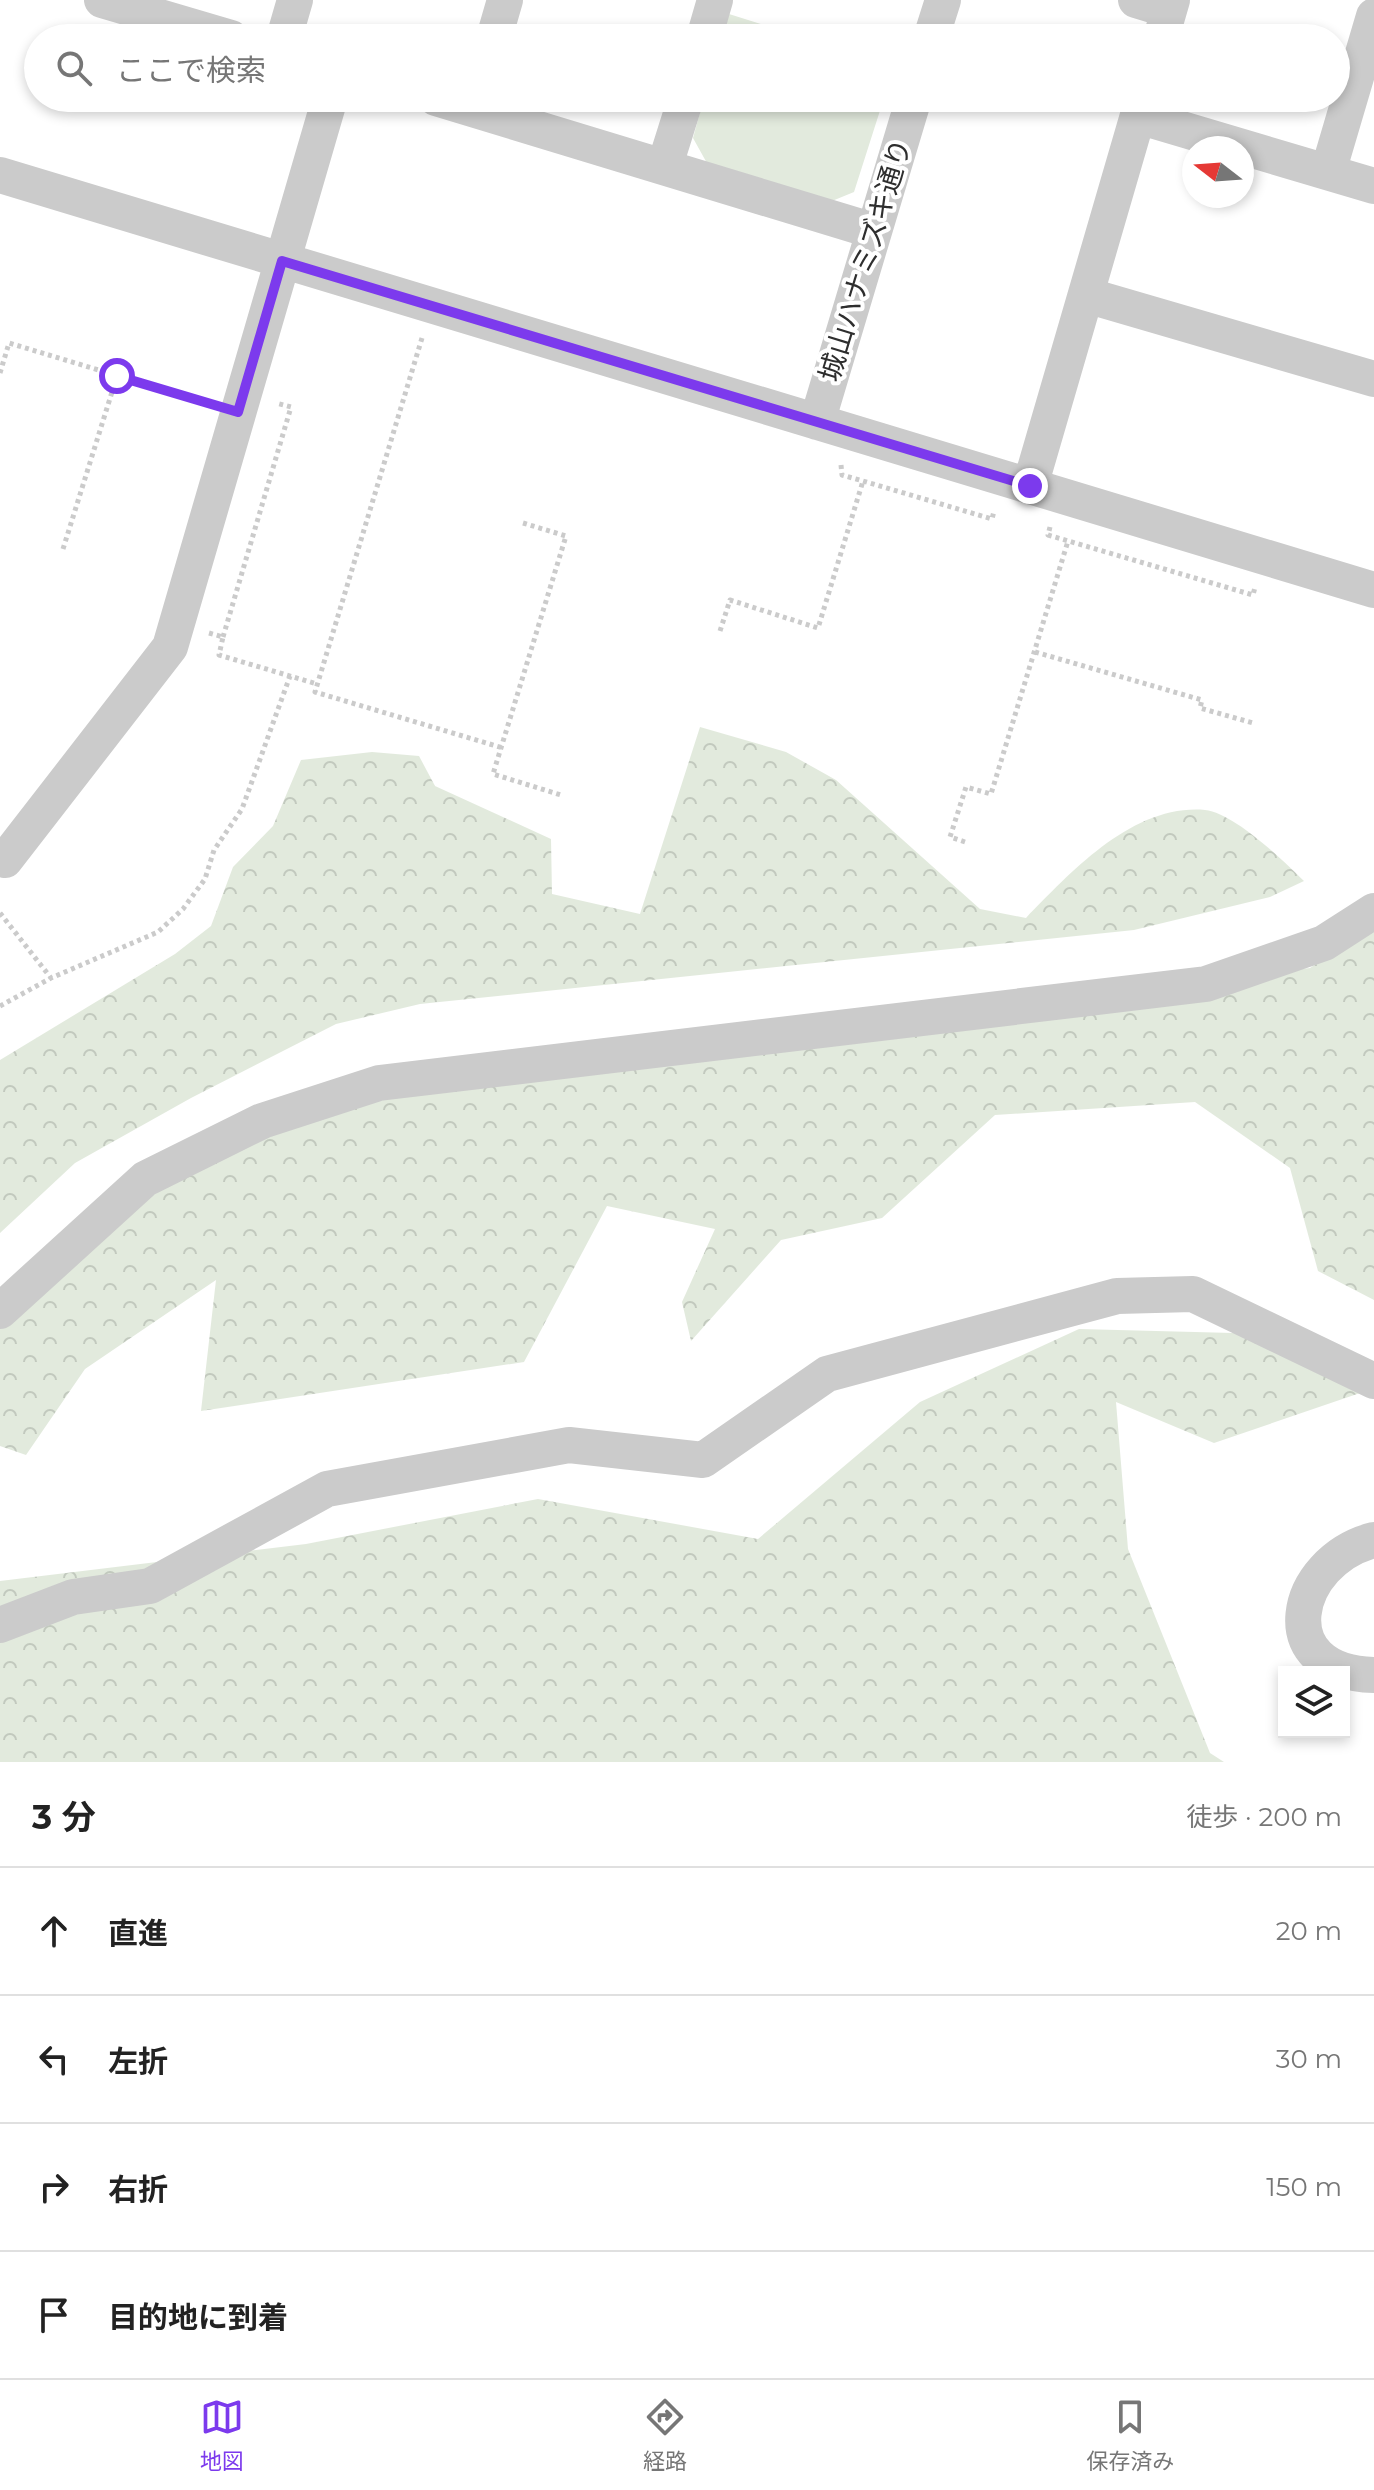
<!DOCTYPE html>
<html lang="ja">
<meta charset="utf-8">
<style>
body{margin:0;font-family:Montserrat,"Noto Sans JP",sans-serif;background:#f2f2f2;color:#222}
.controls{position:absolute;right:24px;bottom:24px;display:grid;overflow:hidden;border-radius:0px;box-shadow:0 4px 12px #0003}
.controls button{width:72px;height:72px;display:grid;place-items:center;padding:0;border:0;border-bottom:2px solid #e0e0e0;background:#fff;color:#222;font:40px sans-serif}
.compass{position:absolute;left:1182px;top:136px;width:72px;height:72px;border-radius:50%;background:#fff;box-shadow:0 4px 12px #0003;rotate:287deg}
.stop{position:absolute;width:24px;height:24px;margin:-18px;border:6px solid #7c3aed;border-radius:50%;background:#fff}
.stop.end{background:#7c3aed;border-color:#fff;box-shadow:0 2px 8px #0008}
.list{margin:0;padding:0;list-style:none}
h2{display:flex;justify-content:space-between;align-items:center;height:104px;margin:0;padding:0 32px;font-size:34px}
h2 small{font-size:26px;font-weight:400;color:#767676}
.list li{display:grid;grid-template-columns:52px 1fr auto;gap:24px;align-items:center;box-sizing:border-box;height:128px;padding:0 32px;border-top:2px solid #e0e0e0}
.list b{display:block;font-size:30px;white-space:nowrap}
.list em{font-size:26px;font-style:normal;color:#767676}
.icon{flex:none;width:44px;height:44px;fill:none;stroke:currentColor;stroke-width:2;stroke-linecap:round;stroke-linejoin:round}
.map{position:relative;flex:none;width:1374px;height:1762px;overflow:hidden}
.search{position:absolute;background:#fff;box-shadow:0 4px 12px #0003;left:24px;right:24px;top:24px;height:88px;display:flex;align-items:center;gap:20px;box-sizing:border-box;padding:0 28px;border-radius:44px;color:#767676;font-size:30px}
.sheet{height:616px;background:#fff}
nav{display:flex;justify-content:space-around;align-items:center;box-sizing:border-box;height:112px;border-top:2px solid #e0e0e0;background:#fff;font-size:22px;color:#767676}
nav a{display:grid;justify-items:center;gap:4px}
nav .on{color:#7c3aed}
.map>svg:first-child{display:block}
.forest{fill:url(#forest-crowns)}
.green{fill:#e2eadd}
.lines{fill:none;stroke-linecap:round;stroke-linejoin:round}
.path{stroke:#cbcbcb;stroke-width:5;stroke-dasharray:4 4;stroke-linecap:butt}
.minor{stroke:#cbcbcb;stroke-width:36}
.route{stroke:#7c3aed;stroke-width:10}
.labels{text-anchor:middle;stroke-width:8;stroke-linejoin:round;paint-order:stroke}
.street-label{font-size:28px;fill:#2e2e2e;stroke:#fff}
</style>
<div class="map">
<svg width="1374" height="1762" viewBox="0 0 1374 1762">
<defs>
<pattern id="forest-crowns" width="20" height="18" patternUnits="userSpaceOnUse" patternTransform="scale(2)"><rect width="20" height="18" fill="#e2eadd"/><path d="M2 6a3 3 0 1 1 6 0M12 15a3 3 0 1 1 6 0" fill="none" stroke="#c2c9be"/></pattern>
</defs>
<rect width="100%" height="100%" fill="#fff"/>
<path class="forest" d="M700,727l86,25 50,28 144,129 46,9c46,-47 107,-114 179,-108 29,3 79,51 99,71l-34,16 -136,33 -714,74 -84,20 -145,74 -116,65 -75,70v-173l175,-106 36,-28 22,-59 40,-41 28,-66 71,-8 47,4 16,30 116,53 1,55 88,20z
M1374,923v377l-56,-29 -28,-103 -95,-66 -200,13 -113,103 -101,22 -90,101 -9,-39 33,-73 -108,-23 -83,156 -323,49 15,-131 -131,89 -59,86 -26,-9v-118l92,-99 235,-131 187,-33 796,-97z
M1079,1329l193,5 91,58 -149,51 -98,-41 12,147 82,204 14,9h-1224v-181l306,-37 232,-45 220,40 162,-137z"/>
<path class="green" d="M729,14l77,24h-84z
M704,98h180l-30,94 -22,9 -124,-36 -15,-27z"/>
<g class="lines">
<path class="path" d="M422,338l-107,354 188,56
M0,373l9,-30 199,60
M841,465l1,10 21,6 129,38 2,-8
M523,523l43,13 -73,238 68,21
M1050,527l-2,8 205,60 2,-8
M63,549l54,-173
M720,631l10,-31 88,28 45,-147
M209,633l14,4 -4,18 98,29
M223,637l68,-230 -15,-4
M1035,652l167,48 -2,8 53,15
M965,842l-15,-5 16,-50 25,7 77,-253
M0,913l51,65
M0,1006l51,-28 107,-46 25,-23 22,-30 9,-29 28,-41 48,-133"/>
<path class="minor" d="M102,0l129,38
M1136,0l33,10
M284,38l11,-38
M494,38l11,-38
M704,38l11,-38
M931,38l12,-38
M1161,38l11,-38
M436,98l438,133
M1138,116l236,70
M665,165l21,-67
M1328,172l46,-156
M0,175l1374,415
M1086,295l288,84
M817,422l97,-324
M1030,486l113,-388
M0,859l5,1 165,-213 160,-549
M0,1311l145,-132 117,-58 117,-38 827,-99 118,-41 50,-32
M1374,1540c-82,21 -106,132 0,135
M0,1625l73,-28 77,-11 177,-97 242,-44 134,15 124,-86 290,-78 76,-2 181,87"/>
</g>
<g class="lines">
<path class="route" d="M117,376l121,36 44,-151 748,225"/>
</g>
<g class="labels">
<g class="street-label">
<text transform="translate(865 260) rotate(-73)" y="10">城山ハナミズキ通り</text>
</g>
</g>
</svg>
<div class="controls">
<button><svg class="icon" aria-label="layers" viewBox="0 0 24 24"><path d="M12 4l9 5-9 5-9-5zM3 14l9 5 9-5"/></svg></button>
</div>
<svg class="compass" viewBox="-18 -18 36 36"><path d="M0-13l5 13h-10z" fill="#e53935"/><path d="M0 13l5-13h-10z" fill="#767676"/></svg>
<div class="stop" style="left:117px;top:376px"></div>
<div class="stop end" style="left:1030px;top:486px"></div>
<div class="search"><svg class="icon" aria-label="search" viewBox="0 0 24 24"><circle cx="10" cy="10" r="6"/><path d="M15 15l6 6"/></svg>ここで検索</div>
</div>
<section class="sheet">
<h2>3 分<small>徒歩 · 200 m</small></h2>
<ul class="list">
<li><svg class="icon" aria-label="ahead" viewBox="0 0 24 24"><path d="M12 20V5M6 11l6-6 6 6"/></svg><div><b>直進</b></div><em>20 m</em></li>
<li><svg class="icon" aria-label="left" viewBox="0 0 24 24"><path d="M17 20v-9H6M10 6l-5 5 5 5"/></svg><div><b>左折</b></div><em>30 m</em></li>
<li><svg class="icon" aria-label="right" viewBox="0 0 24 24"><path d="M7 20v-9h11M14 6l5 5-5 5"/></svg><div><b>右折</b></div><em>150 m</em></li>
<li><svg class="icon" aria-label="arrive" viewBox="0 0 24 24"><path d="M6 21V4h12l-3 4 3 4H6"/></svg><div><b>目的地に到着</b></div></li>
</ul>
</section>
<nav>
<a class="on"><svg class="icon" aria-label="map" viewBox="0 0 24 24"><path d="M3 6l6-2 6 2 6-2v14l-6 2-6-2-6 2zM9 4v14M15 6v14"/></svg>地図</a>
<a><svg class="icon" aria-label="directions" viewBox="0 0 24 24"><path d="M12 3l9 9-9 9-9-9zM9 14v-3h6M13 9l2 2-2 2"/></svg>経路</a>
<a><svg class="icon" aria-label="saved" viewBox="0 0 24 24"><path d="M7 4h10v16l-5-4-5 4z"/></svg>保存済み</a>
</nav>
